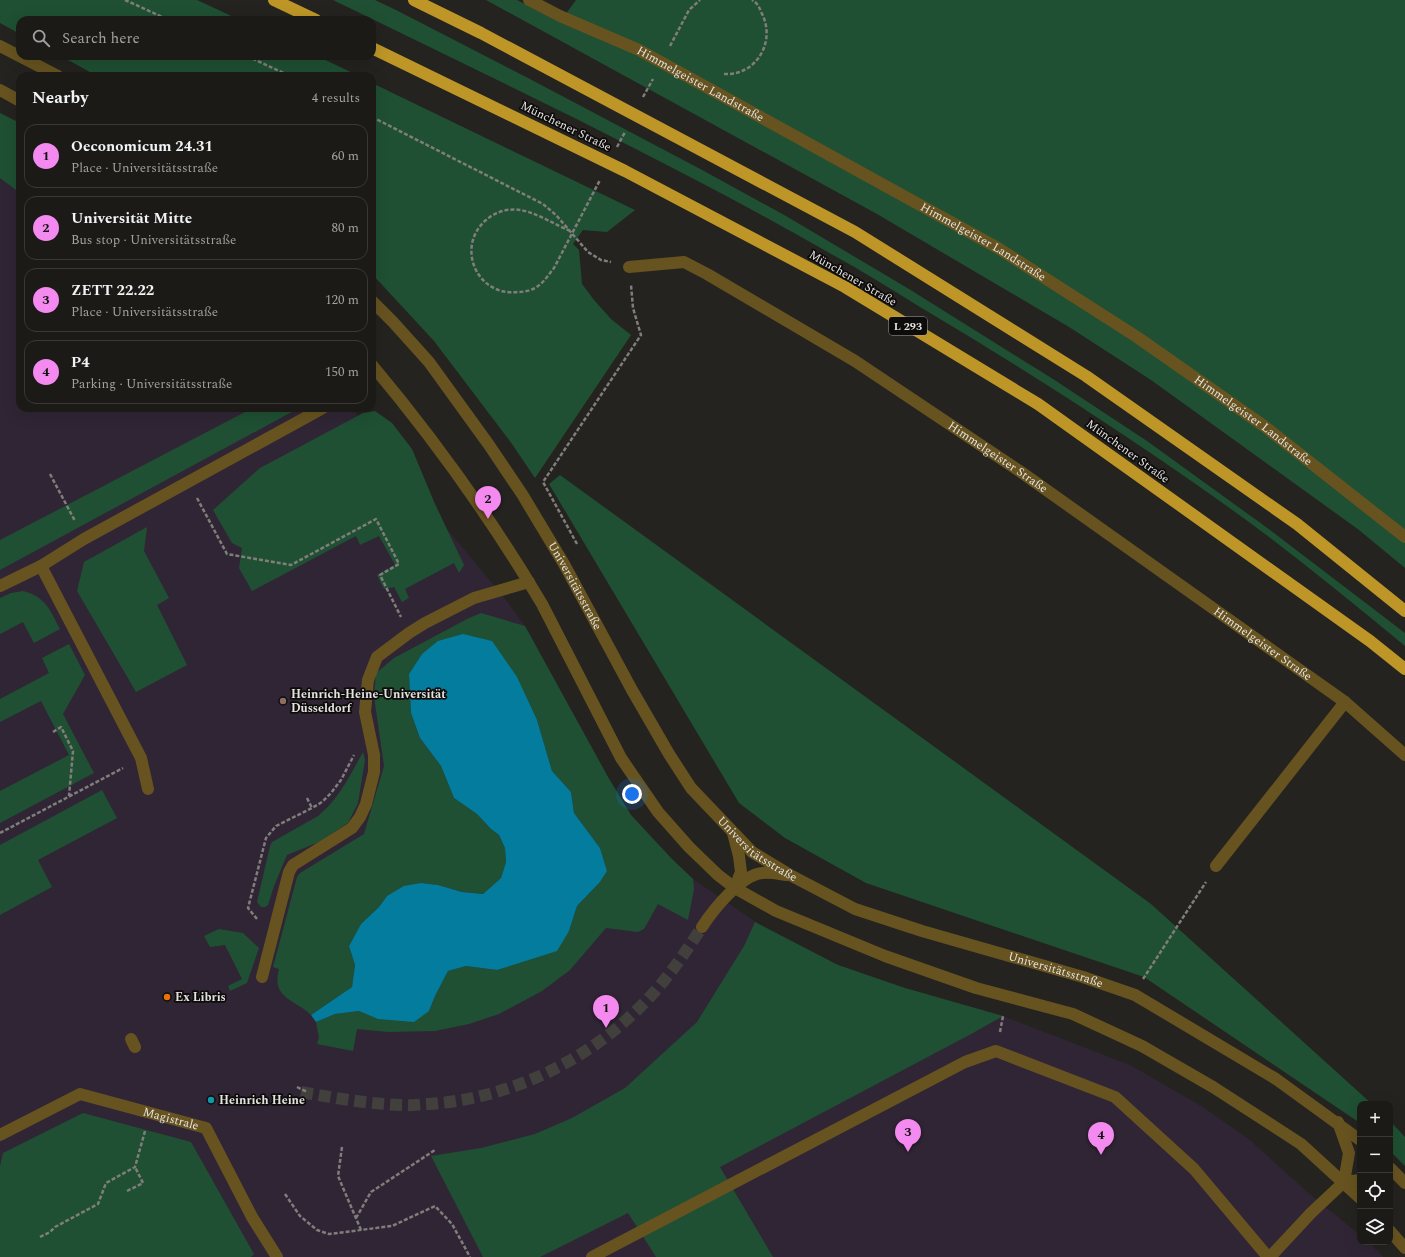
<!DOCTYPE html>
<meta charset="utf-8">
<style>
body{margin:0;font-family:Spectral,serif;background:#282724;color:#f1f3f6}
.controls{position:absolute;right:12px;bottom:12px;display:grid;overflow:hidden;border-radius:8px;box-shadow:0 4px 16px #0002}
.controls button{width:36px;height:36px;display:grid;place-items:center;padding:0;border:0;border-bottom:1px solid #393836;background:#1b1a17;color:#f1f3f6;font:20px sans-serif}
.you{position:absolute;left:632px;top:794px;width:14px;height:14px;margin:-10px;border:3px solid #fff;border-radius:50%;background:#1a73e8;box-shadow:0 0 0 6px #1a73e833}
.badge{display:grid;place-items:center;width:26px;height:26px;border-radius:50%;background:#f489f0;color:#111;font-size:13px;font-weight:700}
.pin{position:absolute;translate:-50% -33px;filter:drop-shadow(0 1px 2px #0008)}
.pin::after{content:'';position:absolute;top:21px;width:14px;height:12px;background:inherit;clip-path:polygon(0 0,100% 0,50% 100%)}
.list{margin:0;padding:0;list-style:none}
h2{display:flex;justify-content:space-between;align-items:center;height:52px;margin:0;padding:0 16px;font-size:17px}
h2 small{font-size:13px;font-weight:400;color:#a0a1a1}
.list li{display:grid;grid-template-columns:26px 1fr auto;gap:12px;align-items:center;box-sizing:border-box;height:64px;margin:0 8px 8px;padding:0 8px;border:1px solid #393836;border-radius:12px}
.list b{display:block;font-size:15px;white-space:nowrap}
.list p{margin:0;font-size:13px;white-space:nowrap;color:#a0a1a1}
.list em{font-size:13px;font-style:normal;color:#a0a1a1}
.icon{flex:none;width:22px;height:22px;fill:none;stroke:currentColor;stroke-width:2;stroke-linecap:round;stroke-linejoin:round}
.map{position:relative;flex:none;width:1405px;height:1257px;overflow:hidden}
.search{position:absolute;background:#1b1a17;box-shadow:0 4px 16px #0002;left:16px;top:16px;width:360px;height:44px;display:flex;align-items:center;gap:10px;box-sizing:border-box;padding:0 14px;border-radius:12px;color:#a0a1a1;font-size:15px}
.panel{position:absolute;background:#1b1a17;box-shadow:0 4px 16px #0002;left:16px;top:72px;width:360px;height:340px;border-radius:12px}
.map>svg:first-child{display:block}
.education{fill:#302534}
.green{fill:#1f5033}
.water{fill:#047c9d}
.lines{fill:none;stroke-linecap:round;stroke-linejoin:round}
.minor-tunnel{stroke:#41403c;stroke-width:12;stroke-dasharray:12 6;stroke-linecap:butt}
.path{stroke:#7f7e7b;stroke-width:2.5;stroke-dasharray:4 2;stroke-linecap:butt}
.minor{stroke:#675320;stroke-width:12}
.highway{stroke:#be9627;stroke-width:12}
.education-dot{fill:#8d6e63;stroke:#0d0c0a;stroke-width:1.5}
.food-dot{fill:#e8710a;stroke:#0d0c0a;stroke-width:1.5}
.culture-dot{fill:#0f9aa8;stroke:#0d0c0a;stroke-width:1.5}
.labels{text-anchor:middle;stroke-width:3.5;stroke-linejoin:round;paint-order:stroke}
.shield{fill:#0d0c0a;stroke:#a4a2a0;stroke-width:1}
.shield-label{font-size:11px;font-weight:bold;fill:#e4e3e1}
.street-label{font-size:12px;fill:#e4e3e1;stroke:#0d0c0a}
.poi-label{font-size:12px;font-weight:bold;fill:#e4e3e1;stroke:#0d0c0a;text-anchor:start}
</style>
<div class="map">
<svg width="1405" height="1257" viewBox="0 0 1405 1257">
<rect width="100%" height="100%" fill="#24231f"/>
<path class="education" d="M0,148l20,12v248h332l84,108 66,79 23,31 83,151 23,38 40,43 22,21 63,43 82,43 67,23 98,28 127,49 73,42 47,33 56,51 54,44v7h8l11,10 4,5h-1383z"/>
<path class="green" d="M0,0h197l43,20h-220v14l-20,-11z
M333,0h42l21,10 132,68 176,93 82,45 123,73 144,90 94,62 119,86 139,106v13c-57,-47 -114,-94 -174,-137 -101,-72 -205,-139 -311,-202 -29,-18 -58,-36 -87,-52 -162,-93 -332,-173 -500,-255z
M486,0h31l43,22 16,-22h829v568l-46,-38 -208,-150 -82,-53 -192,-113z
M61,56h256l42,20h-262z
M372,83l263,127 -28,22 -24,-2 -10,14 6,6 3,34 12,16 17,19 20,16 -96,143 -23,-34 -78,-103 -62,-67z
M0,113l20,10v70l-20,-15z
M246,408h53l-299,162v-30l247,-129z
M375,411l17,12 20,26 23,55 29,61 -5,8 -5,-10 -49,26 4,9 -7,4 -8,-15 -10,2 -7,-14 18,-10 -16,-29 -19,9 -4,-9 -104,55 -13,-23 3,-20 -10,-5 -19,-33 47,-42 103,-55z
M560,475l591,429 221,200h-12v19l-216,-146 -278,-94 -81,-45 -46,-35 -190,-319z
M147,527l-3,24 25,47 -12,7 30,60 -51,27 -59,-101 7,-29z
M23,591c23,6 27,19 37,38l-26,14 -11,-21 -23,12v-36l11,-5z
M481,613l44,13 83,151 23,38 40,43 22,21 1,10 -6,31 -30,-16 -14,25 -6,3 -32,-4 -36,42 -28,21 -43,23 -30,10 -34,7 -47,1 -31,-3 -4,22 -36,-7 2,-7 -3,-15 19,-8 24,-3 20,8 50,-8 6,-15 13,-25 18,-5 31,4 24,-9 48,-30 8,-25 23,-24 7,-11 -7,-23 -26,-35 -3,-21 -19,-21 -15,-51 -115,-66 -13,20 2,39 9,25 21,28 13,32 23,16 14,15 8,6 6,13 1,14 -5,16 -18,16 -21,-2 -24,-7 -17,-2 -34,13 -8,11 -18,17 -12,22 6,19 -3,22 -41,28c-16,-16 -40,-16 -32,-46l-6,-2 24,-90 3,-4 64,-39 20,-68 -10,-70 2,-23 18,-15 73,-39z
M69,644l16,31 -22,39 31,59 -94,50v-32l69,-36 -28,-54 -41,21v-23l49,-26 -7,-15z
M363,752l2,8 -7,43 -10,20 -29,19 -32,13 -13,31 -6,19 -3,2h-4l-4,-5 13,-56 2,-4 46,-26c21,-17 32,-41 45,-64z
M102,790l15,28 -79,42 14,27 -52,28v-70z
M755,922l83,43 67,23 98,28 -30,17 -253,134 53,90h-117l-28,-44 -88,44h-57l-52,-101 50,-8 54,-14 37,-16 53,-30 72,-66 47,-76z
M219,929l24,4 16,15 -12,35 -17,8 -2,-5 14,-7 -17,-34 -15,2 -6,-11z
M83,1113l108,29 63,112 -3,3h-251v-91l3,-13z
M1390,1121l15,16v29l-15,-15z"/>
<path class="water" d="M463,634l29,7 25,36 20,43 15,51 19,21 3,21 26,35 7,23 -7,11 -23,24 -8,25 -12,20 -60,19 -31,-4 -18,5 -13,25 -6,15 -15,11 -36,-3 -19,-8 -24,3 -19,8 -5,-7 41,-28 3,-22 -6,-19 12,-22 18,-17 8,-11 17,-10 17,-3 17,2 24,7 21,2 18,-16 5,-16 -1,-14 -6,-13 -8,-6 -14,-15 -23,-16 -13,-32 -21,-28 -9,-25 -2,-39 13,-20 16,-13z"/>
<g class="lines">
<path class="minor-tunnel" d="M301,1092c34,6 67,12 102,13 9,1 18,-1 27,-1 82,-6 160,-44 217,-104 21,-22 38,-47 55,-73"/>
<path class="path" d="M125,0l44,20
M670,46l19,-36 11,-10
M247,56l43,20
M724,74c33,2 53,-34 37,-62 -2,-6 -4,-9 -9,-12
M643,97l10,-18
M372,117l171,87 13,11 32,37 13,8 10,2
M617,147l8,-15
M570,231c-14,-6 -35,-19 -50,-21 -12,-2 -25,2 -34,10 -31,27 -9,77 32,72 7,0 15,-2 20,-6 7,-5 11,-12 16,-18l46,-88
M50,474l25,47
M197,498l30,56 64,11 85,-46 23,45 -19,11 21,42
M577,544l-34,-62 98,-147 -8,-27 -2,-23
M53,732l8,-5 12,24 -4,45
M307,798l5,10
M0,833l123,-65
M257,919l-9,-11 18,-70 10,-12 36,-18 10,-6 9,-9 10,-13 13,-25
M1143,979l63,-97
M1000,1032l3,-16
M297,1087l10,5
M342,1147l-4,29 23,54
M127,1191l16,-8 -8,-16
M285,1194l15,22 17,14 12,4 63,-8 43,-20 17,18 18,33
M356,1218l15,-26 64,-42
M40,1237l10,-5 5,-5 43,-23 8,-21 29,-16 10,-36"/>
<g class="minor">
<path id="s1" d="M529,0l31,16 79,34 359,198 139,89 127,89 141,111"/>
<path d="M0,46l58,30"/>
<path d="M0,90l20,11"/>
<path id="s2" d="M629,267l55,-5 23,12 148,87 166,111 324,230 60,53"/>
<path id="s3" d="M372,301l21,21 36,40 60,83 33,49 42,70 68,126 37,64 22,34 61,64 38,23 65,34 67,22 161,46 52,18 141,84 84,61"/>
<path d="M372,365c63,75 120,155 170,239l79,154 37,54 31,35 29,28 17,13 41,23 109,45 91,32 97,26 69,32 71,41 88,57 59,54"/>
<path d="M41,566l100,192 7,31"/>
<path d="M0,586l41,-20 43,-27 239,-131"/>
<path d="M733,833l6,23 2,16 -6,15"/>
<path d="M1216,866l129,-164"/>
<path d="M702,927c11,-17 39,-52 60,-54 8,-1 17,1 25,2"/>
<path d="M262,977l27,-105 4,-7 59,-37 8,-11 6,-13 8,-32v-17l-9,-43 3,-32 9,-23 32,-24 16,-10 49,-25 55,-16"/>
<path d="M131,1039l4,8"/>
<path d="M1338,1122l11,31 -5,29"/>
<path id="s4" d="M0,1135l80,-41 126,34 46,89 25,40"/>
<path d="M1390,1168l15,15"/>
<path d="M1390,1231l15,17"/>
<path d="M592,1257l373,-195 31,-11 119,46 79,72 74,88"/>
<path d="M1270,1257l41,-44 33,-31 16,-2"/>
</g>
<path class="highway" d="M274,0l42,20
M414,0l67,33 374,199 231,144 211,148 108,87
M372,48l253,123 220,116 193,117 332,237 35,28"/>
</g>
<circle class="education-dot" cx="283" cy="701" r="4"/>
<circle class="food-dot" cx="167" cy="997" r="4"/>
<circle class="culture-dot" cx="211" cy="1100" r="4"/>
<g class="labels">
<rect class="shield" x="889" y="317" width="38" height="18" rx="3"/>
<g class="shield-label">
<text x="908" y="330">L 293</text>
</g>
<g class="street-label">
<text dy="4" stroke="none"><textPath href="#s1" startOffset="191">Himmelgeister Landstraße</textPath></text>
<text transform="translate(566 126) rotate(26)" y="4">Münchener Straße</text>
<text dy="4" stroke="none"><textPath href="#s1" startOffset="515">Himmelgeister Landstraße</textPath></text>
<text transform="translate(853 278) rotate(30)" y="4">Münchener Straße</text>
<text dy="4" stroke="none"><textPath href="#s1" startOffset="839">Himmelgeister Landstraße</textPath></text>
<text transform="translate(1128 451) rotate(36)" y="4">Münchener Straße</text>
<text dy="4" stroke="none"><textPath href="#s2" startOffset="425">Himmelgeister Straße</textPath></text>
<text dy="4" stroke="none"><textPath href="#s3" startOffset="351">Universitätsstraße</textPath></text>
<text dy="4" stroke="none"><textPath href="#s2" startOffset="749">Himmelgeister Straße</textPath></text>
<text dy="4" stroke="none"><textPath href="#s3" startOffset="675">Universitätsstraße</textPath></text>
<text dy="4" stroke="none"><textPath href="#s3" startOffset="1000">Universitätsstraße</textPath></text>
<text dy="4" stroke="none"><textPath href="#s4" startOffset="184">Magistrale</textPath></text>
</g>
<g class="poi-label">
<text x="291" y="698">Heinrich-Heine-Universität<tspan x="291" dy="14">Düsseldorf</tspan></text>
<text x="175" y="1001">Ex Libris</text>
<text x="219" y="1104">Heinrich Heine</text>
</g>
</g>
</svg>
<div class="controls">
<button>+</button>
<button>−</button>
<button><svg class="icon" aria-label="locate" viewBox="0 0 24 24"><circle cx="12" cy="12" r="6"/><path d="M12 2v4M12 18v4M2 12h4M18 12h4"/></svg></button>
<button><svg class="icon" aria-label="layers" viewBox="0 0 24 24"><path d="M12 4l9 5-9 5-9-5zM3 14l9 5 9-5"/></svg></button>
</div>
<div class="you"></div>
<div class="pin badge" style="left:606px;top:1028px">1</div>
<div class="pin badge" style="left:488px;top:519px">2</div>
<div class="pin badge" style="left:908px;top:1152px">3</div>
<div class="pin badge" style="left:1101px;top:1155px">4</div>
<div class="search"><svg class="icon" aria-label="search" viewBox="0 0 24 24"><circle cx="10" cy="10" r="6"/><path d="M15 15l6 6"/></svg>Search here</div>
<section class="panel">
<h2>Nearby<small>4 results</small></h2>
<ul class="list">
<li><span class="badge">1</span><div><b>Oeconomicum 24.31</b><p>Place · Universitätsstraße</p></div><em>60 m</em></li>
<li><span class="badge">2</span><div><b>Universität Mitte</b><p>Bus stop · Universitätsstraße</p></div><em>80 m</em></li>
<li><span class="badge">3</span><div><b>ZETT 22.22</b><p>Place · Universitätsstraße</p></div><em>120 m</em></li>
<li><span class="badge">4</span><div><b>P4</b><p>Parking · Universitätsstraße</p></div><em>150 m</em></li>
</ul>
</section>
</div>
